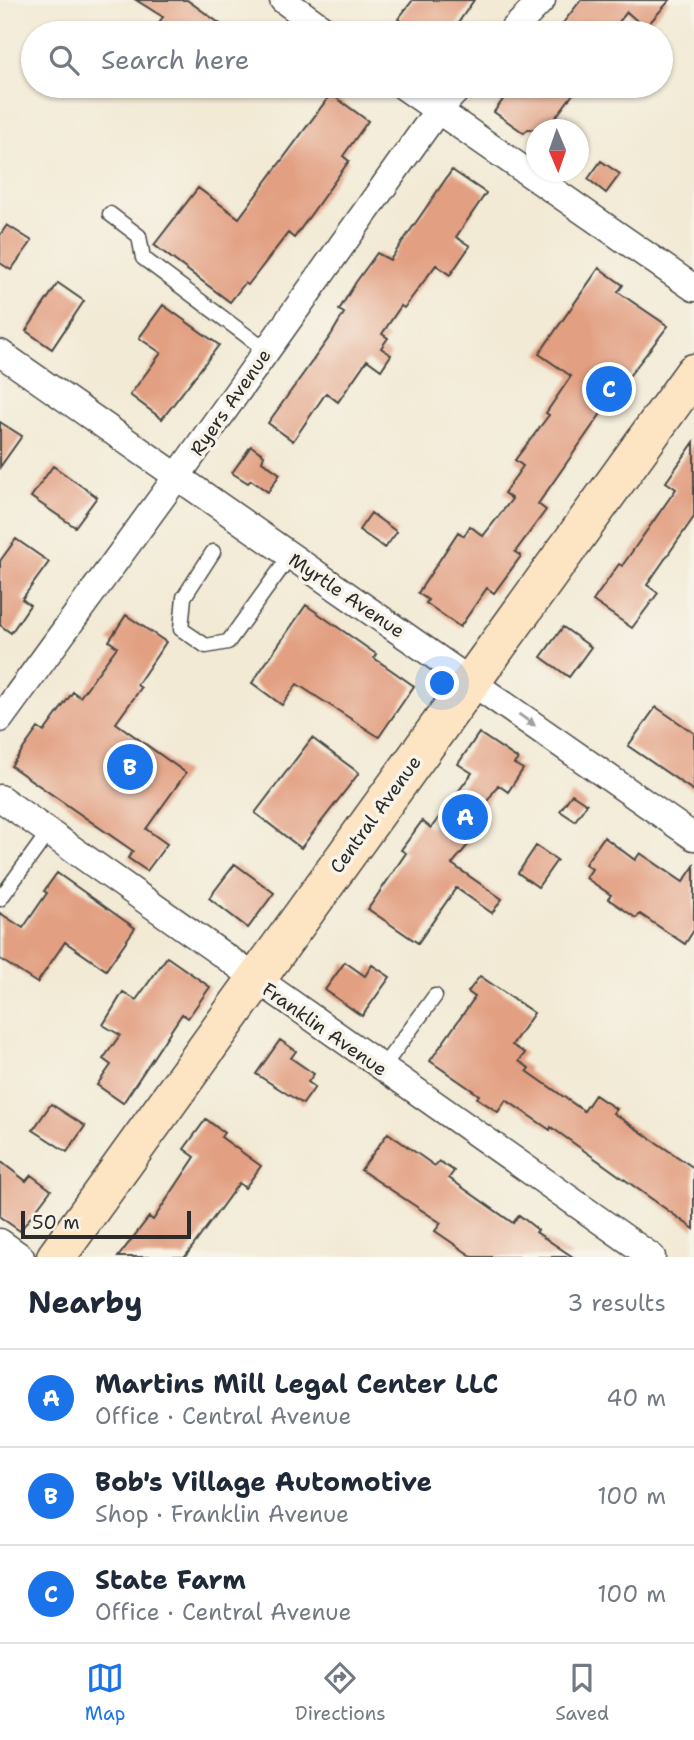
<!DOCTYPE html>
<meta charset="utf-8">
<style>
body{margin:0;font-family:"Shantell Sans",sans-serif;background:#f2f2f3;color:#1f2937}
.compass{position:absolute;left:526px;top:119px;width:63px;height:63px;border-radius:50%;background:#fff;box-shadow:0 2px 5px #0004;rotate:178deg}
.scale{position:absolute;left:21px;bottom:18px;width:170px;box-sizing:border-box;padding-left:7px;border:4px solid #2b2b2b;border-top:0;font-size:19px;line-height:24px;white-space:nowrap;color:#2b2b2b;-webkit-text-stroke:5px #f7f3e8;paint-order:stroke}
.you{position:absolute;left:443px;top:684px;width:24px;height:24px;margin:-18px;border:5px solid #fff;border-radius:50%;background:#1a73e8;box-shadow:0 0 0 10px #1a73e833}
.badge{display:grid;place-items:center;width:46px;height:46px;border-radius:50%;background:#1a73e8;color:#fff;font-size:23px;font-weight:700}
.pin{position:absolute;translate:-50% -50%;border:4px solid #fff;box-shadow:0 2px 7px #0006}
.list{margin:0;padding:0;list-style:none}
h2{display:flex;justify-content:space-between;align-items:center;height:91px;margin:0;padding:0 28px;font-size:30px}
h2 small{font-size:23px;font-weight:400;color:#747a83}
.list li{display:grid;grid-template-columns:46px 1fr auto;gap:21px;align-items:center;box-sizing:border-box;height:98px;padding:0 28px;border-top:2px solid #e0e1e3}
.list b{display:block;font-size:26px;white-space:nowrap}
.list p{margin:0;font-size:23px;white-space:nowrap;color:#747a83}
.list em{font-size:23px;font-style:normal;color:#747a83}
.icon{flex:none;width:38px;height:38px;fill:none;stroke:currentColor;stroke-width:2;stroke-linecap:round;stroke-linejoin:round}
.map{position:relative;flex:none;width:694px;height:1257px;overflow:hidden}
.search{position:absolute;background:#fff;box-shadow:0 2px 5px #0004;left:21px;right:21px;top:21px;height:77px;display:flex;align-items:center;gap:18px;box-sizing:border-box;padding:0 24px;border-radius:38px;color:#747a83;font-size:26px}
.sheet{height:385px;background:#fff}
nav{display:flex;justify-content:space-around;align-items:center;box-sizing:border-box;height:98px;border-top:2px solid #e0e1e3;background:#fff;font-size:19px;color:#747a83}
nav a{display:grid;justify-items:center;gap:4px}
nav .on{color:#1a73e8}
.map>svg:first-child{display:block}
.building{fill:#e29f81}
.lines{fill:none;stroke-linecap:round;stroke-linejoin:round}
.service-casing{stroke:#494844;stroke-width:17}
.minor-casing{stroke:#494844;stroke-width:29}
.secondary-casing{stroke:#494844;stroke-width:41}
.service{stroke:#fff;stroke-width:14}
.minor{stroke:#fff;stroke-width:26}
.secondary{stroke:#fde5c4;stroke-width:38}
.oneway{fill:#a0a0a0}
.labels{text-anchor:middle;stroke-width:7;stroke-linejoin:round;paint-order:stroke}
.street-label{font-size:19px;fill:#2b2b2b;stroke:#f7f3e8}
</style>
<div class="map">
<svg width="694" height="1257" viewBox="0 0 694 1257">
<rect width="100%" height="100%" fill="#f7f3e8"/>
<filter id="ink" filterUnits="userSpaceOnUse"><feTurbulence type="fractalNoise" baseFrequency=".0143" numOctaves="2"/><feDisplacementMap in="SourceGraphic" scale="14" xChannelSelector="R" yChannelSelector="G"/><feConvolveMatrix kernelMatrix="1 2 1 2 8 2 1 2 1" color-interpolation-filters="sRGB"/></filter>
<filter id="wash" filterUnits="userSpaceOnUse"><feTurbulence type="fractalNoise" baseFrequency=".00686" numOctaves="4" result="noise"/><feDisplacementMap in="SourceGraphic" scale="28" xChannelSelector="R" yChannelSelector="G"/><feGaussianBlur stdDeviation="1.57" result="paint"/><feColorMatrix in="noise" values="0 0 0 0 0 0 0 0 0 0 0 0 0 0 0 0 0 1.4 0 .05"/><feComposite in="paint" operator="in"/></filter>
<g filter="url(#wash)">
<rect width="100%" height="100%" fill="#f2ead5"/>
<g id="blocks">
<path class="building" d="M136,0h51l46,33h-82l12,-16z
M413,0h61l-23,33h-34l-19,-14z
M581,0h89l-25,28 -18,-16 -17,21h-35l-12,-10z
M513,86h66l-33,44 -18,-1 -4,4 -30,-21z
M331,94l37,27 -25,35 6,5 -55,77 -6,-5 -40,52 -3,-2 -15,19 -76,-57 44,-57 41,30z
M601,161l19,13 -14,19 -18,-14z
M452,170l34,23 -30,44 14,9 -20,29 -14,-10 -32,43 -3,-2 -19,28 6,4 -7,10 10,7 -10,15 -14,-10 -29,42 -12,-9 -33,48 -25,-18 63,-88 13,-22 -5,-3 17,-28 21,-29 13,7z
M7,225l25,16 -21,29 -11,-7v-28z
M599,268l24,17 -5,7 50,34 -59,76 -71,102 8,6 -31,42 6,4 -27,37 -7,-5 -27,39 -34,-24 2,-3 -10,-7 40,-61 6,4 6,-10 13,10 29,-37 -8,-6 19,-27 -8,-6 34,-45 -3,-2 25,-37 -32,-22z
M58,283l26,18 -32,48 -26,-18z
M163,305l56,40 -57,74 -32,-24 31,-42 -22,-15z
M0,422l22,14 -22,31z
M694,442v75l-47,68 11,8 -26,35 -39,-27 26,-37 3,2 54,-77 -10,-7z
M251,446l13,9 -2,6 18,13 -12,18 -17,-12 -3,3 -16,-10z
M53,466l44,31 -22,30 -44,-30z
M371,513l26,19 -12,16 -26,-18z
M16,539l33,23 -27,37 8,6 -19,28 -11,-8v-64z
M306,605l70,49 -2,4 40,28 -35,51 -82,-53 -15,21 -30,-22z
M126,615l40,27 -29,43 4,3 -25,35 70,50 -40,56 21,15 -20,27 -19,-13 5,-7 -122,-85 27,-38 6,4 29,-40 7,5 37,-50 -8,-6z
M563,627l28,20 -22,30 -28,-20z
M656,707l38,26v58l-66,-45z
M479,733l39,26 -4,5 9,5 -15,23 -10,-7 -19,29 9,7 -36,43 50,35 -10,14 -36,-25 -38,55 -50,-34 38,-56 -5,-3 21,-29 9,7 41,-55 -14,-9z
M312,738l47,35 -58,75 -46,-35z
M572,794l15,10 -12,17 -15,-10z
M604,837l31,23 5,-7 43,29 11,-16v64l-9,14 -45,-30 -4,4 -13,-9 -15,-10 3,-4 -25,-17 6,-9 -7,-5z
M536,846l21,14 -19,27 -20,-14z
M235,864l39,29 -26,35 -39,-30z
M57,873l78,55 -29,42 -41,-28 -28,41 -37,-24v-46l23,15 24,-35 -3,-2z
M167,957l43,30 -22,31 -6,-4 -59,89 -26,-18 14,-20 -8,-6 17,-24 -17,-10 20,-33 13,8z
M345,962l20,14 7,-11 18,12 -28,39 -37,-26z
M480,976l54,37 -22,32 13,8 -6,8 10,7 -2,3 57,40 11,-16 21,14 -3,4 81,55v61l-143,-102 -1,3 -44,-30 -8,12 -21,-14 2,-3 -49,-34 45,-64 -7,-5z
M280,1040l16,11 -5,7 23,16 -6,8 7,5 -12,17 -47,-30z
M51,1104l34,22 -18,26 -34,-22z
M206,1119l18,14 -3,4 40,29 -16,22 -6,-5 -54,74h-67l31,-40 4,3 42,-63 -11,-8z
M388,1133l47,33 4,-5 15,10 -5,7 64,45 6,-8 19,15 -2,2 37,25h-100l-38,-26 6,-8 -80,-53z
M0,1161l26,20 5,-6 20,15 -31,41 -20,-14z"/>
</g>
</g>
<g filter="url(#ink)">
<use href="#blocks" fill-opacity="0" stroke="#494844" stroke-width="2"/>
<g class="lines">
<g class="service-casing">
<path id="service" d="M110,214l29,22 4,22 124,93
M213,552l-29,45 -3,32 25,17 22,-4 62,-86
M0,899l48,-66
M382,1068l53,-72"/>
</g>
<g class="minor-casing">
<path id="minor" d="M283,0l46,33
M510,33l32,-33
M403,86l291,202
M0,353l694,484
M0,719l176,-241 262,-368 23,-24
M0,798l652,459
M0,1242l21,15"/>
</g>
<g class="secondary-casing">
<path id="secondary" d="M56,1257l638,-884"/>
</g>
<use href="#service" class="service"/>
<use href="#minor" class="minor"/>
<use href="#secondary" class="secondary"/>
</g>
<defs><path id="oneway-solid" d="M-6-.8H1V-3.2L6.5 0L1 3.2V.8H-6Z" transform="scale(1.75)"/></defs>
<use class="oneway" href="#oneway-solid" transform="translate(527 720) rotate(35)"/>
</g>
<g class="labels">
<g class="street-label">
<text transform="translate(230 402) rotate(-55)" y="7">Ryers Avenue</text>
<text transform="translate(347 595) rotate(34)" y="7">Myrtle Avenue</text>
<text transform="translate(375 814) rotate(-54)" y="7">Central Avenue</text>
<text transform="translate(325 1029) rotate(35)" y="7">Franklin Avenue</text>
</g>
</g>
</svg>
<svg class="compass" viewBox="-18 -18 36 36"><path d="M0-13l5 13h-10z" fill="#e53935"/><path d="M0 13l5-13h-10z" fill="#747a83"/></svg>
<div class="scale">50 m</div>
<div class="you"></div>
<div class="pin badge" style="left:465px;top:817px">A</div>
<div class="pin badge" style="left:130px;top:767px">B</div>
<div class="pin badge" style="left:609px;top:389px">C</div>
<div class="search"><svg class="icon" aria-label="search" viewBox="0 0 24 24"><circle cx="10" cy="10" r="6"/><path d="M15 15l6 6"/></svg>Search here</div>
</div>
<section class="sheet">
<h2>Nearby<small>3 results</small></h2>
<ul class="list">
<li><span class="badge">A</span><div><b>Martins Mill Legal Center LLC</b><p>Office · Central Avenue</p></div><em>40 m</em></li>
<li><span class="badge">B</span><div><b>Bob's Village Automotive</b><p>Shop · Franklin Avenue</p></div><em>100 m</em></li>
<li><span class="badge">C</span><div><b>State Farm</b><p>Office · Central Avenue</p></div><em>100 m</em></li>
</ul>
</section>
<nav>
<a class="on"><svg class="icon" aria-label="map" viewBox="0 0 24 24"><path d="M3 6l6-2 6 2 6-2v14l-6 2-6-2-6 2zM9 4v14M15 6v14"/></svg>Map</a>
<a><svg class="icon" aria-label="directions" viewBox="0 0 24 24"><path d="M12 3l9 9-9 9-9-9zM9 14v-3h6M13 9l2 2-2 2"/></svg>Directions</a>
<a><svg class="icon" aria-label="saved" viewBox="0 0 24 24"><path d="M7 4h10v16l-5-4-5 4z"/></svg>Saved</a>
</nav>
